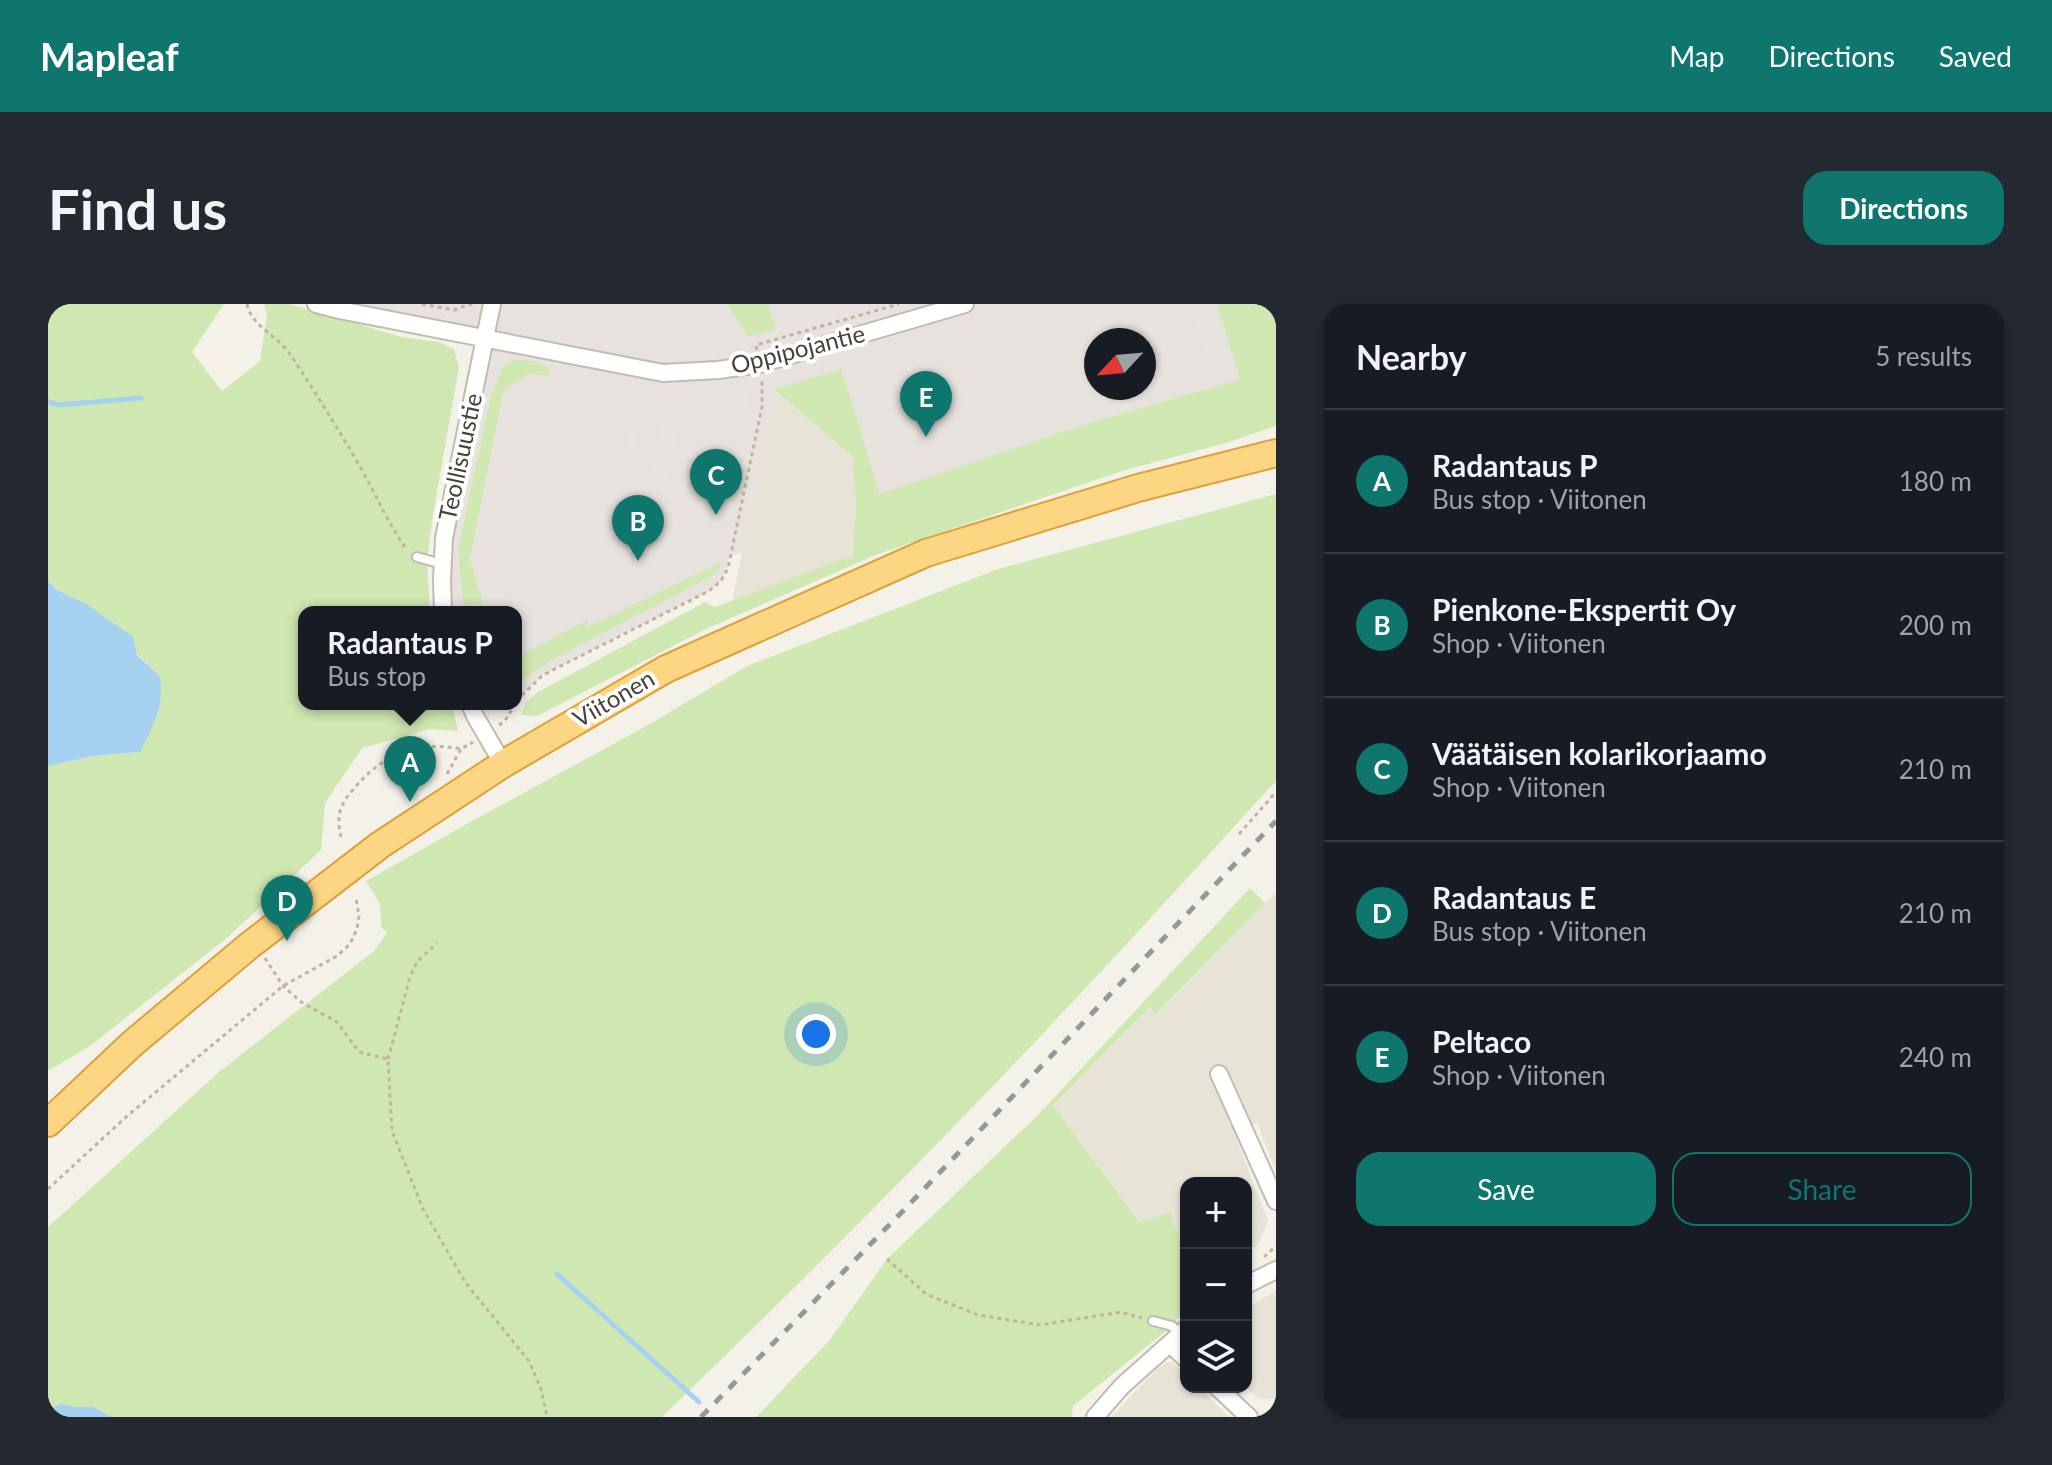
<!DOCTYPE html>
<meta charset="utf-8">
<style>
body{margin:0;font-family:Lato,sans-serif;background:#242831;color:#f1f3f6}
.controls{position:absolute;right:24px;bottom:24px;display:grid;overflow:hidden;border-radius:16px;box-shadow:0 2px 6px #0004}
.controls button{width:72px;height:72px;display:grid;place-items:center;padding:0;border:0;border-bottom:2px solid #363941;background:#171b24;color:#f1f3f6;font:40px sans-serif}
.compass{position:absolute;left:1036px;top:24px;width:72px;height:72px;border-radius:50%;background:#171b24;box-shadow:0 2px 6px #0004;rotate:244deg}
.you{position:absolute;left:768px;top:730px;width:28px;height:28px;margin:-20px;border:6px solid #fff;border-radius:50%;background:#1a73e8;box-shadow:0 0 0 12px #1a73e833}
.badge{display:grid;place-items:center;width:52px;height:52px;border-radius:50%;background:#0f766e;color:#fff;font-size:26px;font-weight:700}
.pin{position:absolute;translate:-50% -66px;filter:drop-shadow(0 2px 4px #0008)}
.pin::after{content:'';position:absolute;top:42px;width:28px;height:24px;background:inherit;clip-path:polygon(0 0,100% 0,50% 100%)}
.popup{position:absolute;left:250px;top:302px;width:224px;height:104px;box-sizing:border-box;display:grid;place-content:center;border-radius:16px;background:#171b24;filter:drop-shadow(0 2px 6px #0005);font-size:26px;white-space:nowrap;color:#9ea1a6}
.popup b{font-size:30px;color:#f1f3f6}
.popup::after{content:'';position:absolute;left:50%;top:100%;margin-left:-16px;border:16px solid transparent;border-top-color:#171b24}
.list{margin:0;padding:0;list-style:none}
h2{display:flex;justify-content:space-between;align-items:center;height:104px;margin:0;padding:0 32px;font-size:34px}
h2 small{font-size:26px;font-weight:400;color:#9ea1a6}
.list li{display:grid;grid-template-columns:52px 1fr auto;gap:24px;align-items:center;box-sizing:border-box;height:144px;padding:0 32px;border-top:2px solid #363941}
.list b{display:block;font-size:30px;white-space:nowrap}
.list p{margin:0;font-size:26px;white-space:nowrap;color:#9ea1a6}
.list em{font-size:26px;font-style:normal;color:#9ea1a6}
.actions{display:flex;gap:16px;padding:24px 32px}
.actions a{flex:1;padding:18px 0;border:2px solid #0f766e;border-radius:24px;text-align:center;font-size:28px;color:#0f766e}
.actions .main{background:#0f766e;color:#fff}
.icon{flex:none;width:44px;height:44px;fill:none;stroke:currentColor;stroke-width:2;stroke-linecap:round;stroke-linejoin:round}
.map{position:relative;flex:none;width:1228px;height:1113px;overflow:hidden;border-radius:24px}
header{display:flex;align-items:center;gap:48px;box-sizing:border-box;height:112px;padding:0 40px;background:#0f766e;color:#fff}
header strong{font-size:38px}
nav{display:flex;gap:44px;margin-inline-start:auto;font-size:28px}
.intro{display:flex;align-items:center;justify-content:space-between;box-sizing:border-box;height:192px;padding:0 48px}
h1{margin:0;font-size:56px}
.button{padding:20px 36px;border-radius:24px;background:#0f766e;color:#fff;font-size:28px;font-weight:700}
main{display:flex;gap:48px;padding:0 48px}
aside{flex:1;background:#171b24;border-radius:24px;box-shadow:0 2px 6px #0004}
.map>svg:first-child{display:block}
.residential{fill:#e8e3d7}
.industrial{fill:#e7e2dd;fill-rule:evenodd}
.green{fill:#cfe8b2}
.parking{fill:#e6e3e0}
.water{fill:#a6d1f0}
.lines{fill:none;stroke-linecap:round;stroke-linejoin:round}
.stream{stroke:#a6d1f0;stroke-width:5}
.service-casing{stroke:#c3bbae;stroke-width:12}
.minor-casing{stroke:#c3bbae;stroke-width:20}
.trunk-casing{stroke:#dba13b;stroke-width:30}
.path{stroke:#c1b49d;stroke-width:3;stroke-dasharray:4 4;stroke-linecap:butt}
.service{stroke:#fff;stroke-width:8}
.minor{stroke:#fff;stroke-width:16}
.trunk{stroke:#fcd682;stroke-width:26}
.rail{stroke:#979797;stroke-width:5;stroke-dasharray:10 10;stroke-linecap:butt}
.labels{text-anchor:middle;stroke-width:8;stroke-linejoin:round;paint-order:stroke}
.street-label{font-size:24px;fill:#484137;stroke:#fff}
</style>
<header>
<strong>Mapleaf</strong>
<nav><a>Map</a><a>Directions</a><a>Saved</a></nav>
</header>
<div class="intro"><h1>Find us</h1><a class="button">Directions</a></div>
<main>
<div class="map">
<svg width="1228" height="1113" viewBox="0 0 1228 1113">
<rect width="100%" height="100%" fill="#f4f1e9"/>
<path class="residential" d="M726,85l78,67 4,47 -3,52 -121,47z
M1228,588v279l-19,-48 -23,9 34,89 -10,24 -12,7v-69h-60v71l-16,-41 -29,11 -88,-119 98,-98 6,7z
M1228,987v108h-17l-13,-12v-79z
M1119,1058h5l14,13v12h13l30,30h-118l47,-49z"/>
<path class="industrial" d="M268,0h901l23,75 -167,49 -193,67 -39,-126 -67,20 -32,163 -12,5 -9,24 -12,10 -166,84 -27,24v-87h-72v-74l42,-199zM1048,36h48v48h-48z"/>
<path class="green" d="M0,0h176l-32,48 30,39 38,-30 7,-45 -3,-12h25l113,33 37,5 15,7 5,18 -26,148 -6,45 3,52h-126v92h148l6,27 -28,-2 -68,19 -37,55 -4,47 -93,87 -138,109 -42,25v-305l45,-10 47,-4 20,-76 -75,-73 -28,-13 -9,-9z
M679,0h41l8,26 -28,7z
M1169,0h59v122l-47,16 -107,29 -244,83 -172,75 -169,87 -16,-1 5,-13 12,-10 167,-90 10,5 138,-52 3,-52 -4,-47 -78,-67 67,-20 39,125 193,-66 167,-49z
M465,56c16,1 34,-2 38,17l-21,-4 -26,16 -34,170 13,44 -19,4 -6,-57 33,-155 13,-30z
M1228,190v287c-70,76 -138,152 -209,227 -132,140 -267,276 -405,409h-550l-18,-10h-19l-15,-2 -12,5v-183l171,-155 155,-121 13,-18 -6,-6 -1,-23 -14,-23 106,-60 178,-97 97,-58 251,-97z
M674,258l-2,6 -8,8 -164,86 -32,23v-27l72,-38 -1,7z
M1202,584l15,15 -109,111 -6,-7 -97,98 87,118 30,-11 16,42v54l-14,18 -99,80 -1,11h-316l73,-76 58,-82 150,-143z"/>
<path class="parking" d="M1142,0h24l19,62 -22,7z
M820,81l8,28 -17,4 -8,-28z
M893,82l6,20 -54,16 -6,-20z
M631,83l71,4 -1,18 -71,-4z
M616,103l18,4 -14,70 -18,-4z
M585,110l8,2 -12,65 -9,-2z"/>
<path class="water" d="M0,277l9,9 28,13 48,34 4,18 23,21c4,33 -6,47 -20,76l-47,4 -45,10z
M12,1100l15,3h19l18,10h-64v-7z"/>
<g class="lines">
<path class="stream" d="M0,10l6,-10
M0,97l10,4 83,-7
M509,970l142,128"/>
<g class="service-casing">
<path id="service" d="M369,253l25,7
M1105,1017l19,5 7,8"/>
</g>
<g class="minor-casing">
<path id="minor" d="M268,0l23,6 324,63 55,-3 42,-6 205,-60
M395,308l-1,-32 2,-42 48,-234
M422,400l5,12 28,48
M1171,770l57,127
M1198,981l30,-15
M1122,1040l16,15
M1169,1083l32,30
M1047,1113l27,-31 64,-57"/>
</g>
<g class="trunk-casing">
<path id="trunk" d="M0,819l85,-80 117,-98 130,-100 123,-81 163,-95 260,-116 212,-65 138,-35"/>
</g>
<path class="path" d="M199,0c4,22 31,32 43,50 25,38 49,76 72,116 15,27 27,55 45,80
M374,0l32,6 16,-6 4,1
M709,46l-1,-5 143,-41
M468,397l27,-26 166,-84 12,-10 7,-13 34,-161v-26
M451,421l6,-4 10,-17
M399,470l14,-25
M1191,530l37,-42
M293,533c-1,-6 -3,-13 -2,-18 0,-11 6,-20 13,-28 28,-35 63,-51 109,-42l12,-7
M217,654l18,28 18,16 36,20 22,30 29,7 4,72 31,78 42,73 64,79 12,28 6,28
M340,755l22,-82 7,-15 20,-19
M0,885l78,-72 157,-131 54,-30 13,-12 7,-15 2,-14 -3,-16
M1216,953l12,-11
M839,955l39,35 52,21 62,10 81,-13 21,6"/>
<use href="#service" class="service"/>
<use href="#minor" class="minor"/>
<use href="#trunk" class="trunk"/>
<path class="rail" d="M653,1113l199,-203 376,-393"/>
</g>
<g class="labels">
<g class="street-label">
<text transform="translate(750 46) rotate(-14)" y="8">Oppipojantie</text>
<text transform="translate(413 153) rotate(-78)" y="8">Teollisuustie</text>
<text transform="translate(566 395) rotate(-30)" y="8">Viitonen</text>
</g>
</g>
</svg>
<div class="controls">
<button>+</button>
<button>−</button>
<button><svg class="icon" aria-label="layers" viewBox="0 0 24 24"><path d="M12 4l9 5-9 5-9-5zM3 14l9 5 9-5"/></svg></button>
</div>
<svg class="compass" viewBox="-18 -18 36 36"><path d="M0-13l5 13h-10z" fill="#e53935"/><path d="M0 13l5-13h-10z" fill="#9ea1a6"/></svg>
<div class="you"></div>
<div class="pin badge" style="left:362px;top:498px">A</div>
<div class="popup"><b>Radantaus P</b>Bus stop</div>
<div class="pin badge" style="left:590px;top:257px">B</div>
<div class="pin badge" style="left:668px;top:211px">C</div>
<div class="pin badge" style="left:239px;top:637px">D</div>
<div class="pin badge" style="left:878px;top:133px">E</div>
</div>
<aside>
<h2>Nearby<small>5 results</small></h2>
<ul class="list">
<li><span class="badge">A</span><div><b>Radantaus P</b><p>Bus stop · Viitonen</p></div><em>180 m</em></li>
<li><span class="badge">B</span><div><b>Pienkone-Ekspertit Oy</b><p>Shop · Viitonen</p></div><em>200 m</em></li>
<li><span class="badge">C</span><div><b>Väätäisen kolarikorjaamo</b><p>Shop · Viitonen</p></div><em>210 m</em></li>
<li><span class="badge">D</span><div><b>Radantaus E</b><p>Bus stop · Viitonen</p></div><em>210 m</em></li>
<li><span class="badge">E</span><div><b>Peltaco</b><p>Shop · Viitonen</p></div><em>240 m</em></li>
</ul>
<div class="actions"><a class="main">Save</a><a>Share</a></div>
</aside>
</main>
